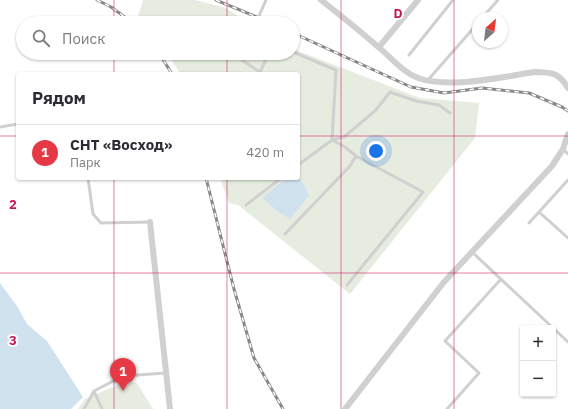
<!DOCTYPE html>
<html lang="ru">
<meta charset="utf-8">
<style>
body{margin:0;font-family:"IBM Plex Sans",sans-serif;background:#f7f7f7;color:#2b2b33}
.controls{position:absolute;right:12px;bottom:12px;display:grid;overflow:hidden;border-radius:4px;box-shadow:0 1px 3px #0004}
.controls button{width:36px;height:36px;display:grid;place-items:center;padding:0;border:0;border-bottom:1px solid #e1e1e2;background:#fff;color:#2b2b33;font:20px sans-serif}
.compass{position:absolute;left:472px;top:12px;width:36px;height:36px;border-radius:50%;background:#fff;box-shadow:0 1px 3px #0004;rotate:28deg}
.you{position:absolute;left:376px;top:151px;width:14px;height:14px;margin:-10px;border:3px solid #fff;border-radius:50%;background:#1a73e8;box-shadow:0 0 0 6px #1a73e833}
.badge{display:grid;place-items:center;width:26px;height:26px;border-radius:50%;background:#e63946;color:#fff;font-size:13px;font-weight:700}
.pin{position:absolute;translate:-50% -33px;filter:drop-shadow(0 1px 2px #0008)}
.pin::after{content:'';position:absolute;top:21px;width:14px;height:12px;background:inherit;clip-path:polygon(0 0,100% 0,50% 100%)}
.list{margin:0;padding:0;list-style:none}
h2{display:flex;justify-content:space-between;align-items:center;height:52px;margin:0;padding:0 16px;font-size:17px}
h2 small{font-size:13px;font-weight:400;color:#7c7c81}
.list li{display:grid;grid-template-columns:26px 1fr auto;gap:12px;align-items:center;box-sizing:border-box;height:56px;padding:0 16px;border-top:1px solid #e1e1e2}
.list b{display:block;font-size:15px;white-space:nowrap}
.list p{margin:0;font-size:13px;white-space:nowrap;color:#7c7c81}
.list em{font-size:13px;font-style:normal;color:#7c7c81}
.icon{flex:none;width:22px;height:22px;fill:none;stroke:currentColor;stroke-width:2;stroke-linecap:round;stroke-linejoin:round}
.map{position:relative;flex:none;width:568px;height:409px;overflow:hidden}
.search{position:absolute;background:#fff;box-shadow:0 1px 3px #0004;left:16px;top:16px;width:284px;height:44px;display:flex;align-items:center;gap:10px;box-sizing:border-box;padding:0 14px;border-radius:22px;color:#7c7c81;font-size:15px}
.panel{position:absolute;background:#fff;box-shadow:0 1px 3px #0004;left:16px;top:72px;width:284px;height:108px;border-radius:4px}
.map>svg:first-child{display:block}
.green{fill:#e6ecdf}
.water{fill:#cfe2ee}
.lines{fill:none;stroke-linecap:round;stroke-linejoin:round}
.service{stroke:#d0d0d0;stroke-width:3}
.minor{stroke:#d0d0d0;stroke-width:6}
.rail-casing{stroke:#888;stroke-width:3}
.rail{stroke:#fff;stroke-width:1.5;stroke-dasharray:4.5;stroke-linecap:butt}
.grid{fill:none;stroke:#c2185b;stroke-width:1;stroke-opacity:0.55}
.grid-label{font-size:13px;text-anchor:middle;font-weight:bold;fill:#c2185b;stroke:#fff;stroke-width:4;stroke-linejoin:round;paint-order:stroke}
</style>
<div class="map">
<svg width="568" height="409" viewBox="0 0 568 409">
<rect width="100%" height="100%" fill="#fff"/>
<path class="green" d="M143,0h52l31,8 23,15h-109l-3,-3z
M293,49l127,49 59,5 -4,35 -125,156 -112,-89 -9,-2 -9,-25h78v-104h-117l-15,-21h127z
M136,382l17,27h-75l7,-10 35,-15z"/>
<path class="water" d="M299,178l5,7 5,10 -19,24 -10,-6 -18,-15 23,-19z
M0,283l17,23 10,18 20,17 36,56 -12,12h-71z"/>
<g class="lines">
<path class="service" d="M482,18l16,-18
M256,23l10,-23
M293,52l43,18 -4,70 -34,25
M242,53l-3,5 21,14 9,-19
M409,55l44,-55
M428,80l50,-57
M0,127l18,-3
M563,149l5,5
M88,178l5,36 8,9 49,-1
M246,205l35,-27
M539,212l29,26
M529,223l39,-43
M285,234l65,-68 6,-10
M472,252l96,90
M347,285l76,-93 -67,-36 -11,-9 -13,-7 12,-3 32,-27 14,-18 26,9 23,4 11,8
M94,391l8,18
M84,409l10,-18 29,-15 43,-3
M447,409l32,-36 -34,-32 56,-62"/>
<path class="minor" d="M321,0c19,15 38,30 56,46 14,11 24,25 41,32 31,11 84,-1 117,-6 17,0 24,1 33,16
M379,47l39,-47
M150,222l20,187
M345,409l99,-127 108,-116 11,-17 5,-15"/>
<g class="rail-casing">
<path id="rail" d="M97,0l14,7 22,16
M216,0l55,23
M293,33l118,54 33,6 38,-5 47,5 33,14 6,4
M159,53l13,21
M206,178l28,111 20,69 29,51"/>
</g>
<use href="#rail" class="rail"/>
</g>
<path class="grid" d="M114,0v23M227,0v23M341,0v409M454,0v409M114,53v21M227,53v21M0,136h18M298,136h270M114,178v231M227,178v231M0,273h568"/>
<g class="grid-label">
<text x="398" y="18">D</text>
<text x="13" y="209">2</text>
<text x="13" y="345">3</text>
</g>
</svg>
<div class="controls">
<button>+</button>
<button>−</button>
</div>
<svg class="compass" viewBox="-18 -18 36 36"><path d="M0-13l5 13h-10z" fill="#e53935"/><path d="M0 13l5-13h-10z" fill="#7c7c81"/></svg>
<div class="you"></div>
<div class="pin badge" style="left:123px;top:391px">1</div>
<div class="search"><svg class="icon" aria-label="search" viewBox="0 0 24 24"><circle cx="10" cy="10" r="6"/><path d="M15 15l6 6"/></svg>Поиск</div>
<section class="panel">
<h2>Рядом<small></small></h2>
<ul class="list">
<li><span class="badge">1</span><div><b>СНТ «Восход»</b><p>Парк</p></div><em>420 m</em></li>
</ul>
</section>
</div>
